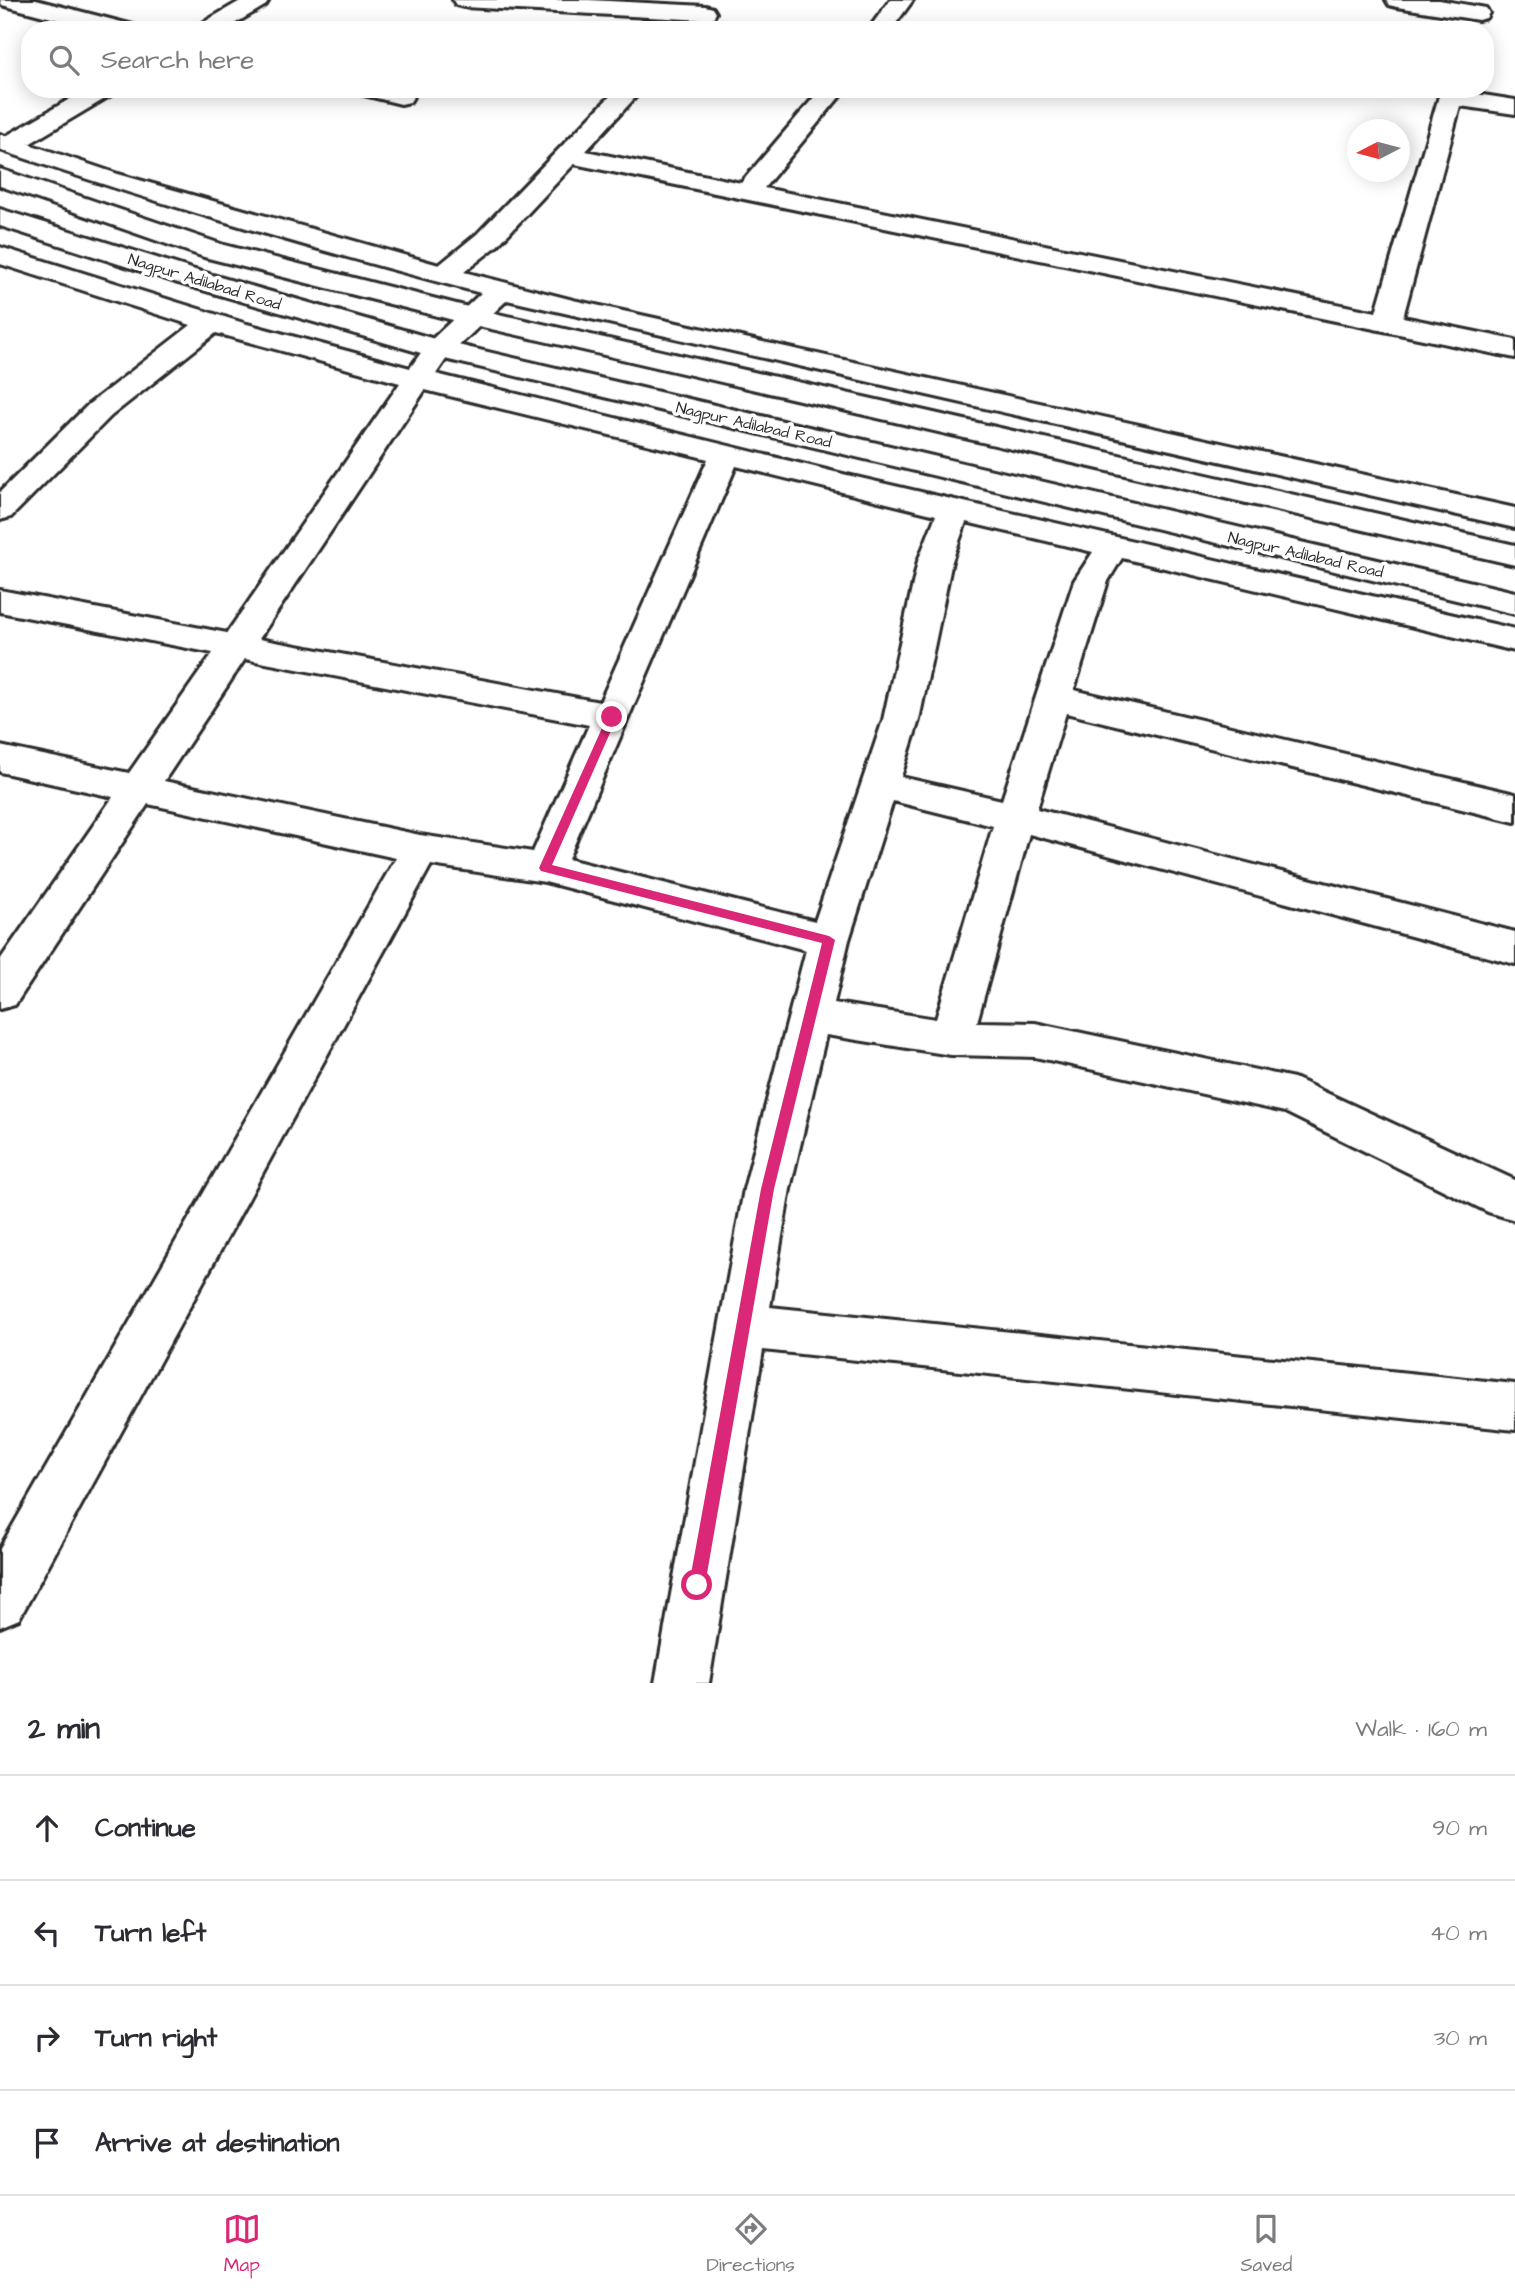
<!DOCTYPE html>
<meta charset="utf-8">
<style>
body{margin:0;font-family:"Architects Daughter",sans-serif;background:#f7f7f7;color:#2b2b33}
.compass{position:absolute;left:1347px;top:119px;width:63px;height:63px;border-radius:50%;background:#fff;box-shadow:0 4px 18px #0003;rotate:264deg}
.stop{position:absolute;width:21px;height:21px;margin:-16px;border:5px solid #db2777;border-radius:50%;background:#fff}
.stop.end{background:#db2777;border-color:#fff;box-shadow:0 2px 7px #0008}
.list{margin:0;padding:0;list-style:none}
h2{display:flex;justify-content:space-between;align-items:center;height:91px;margin:0;padding:0 28px;font-size:30px}
h2 small{font-size:23px;font-weight:400;color:#7c7c81}
.list li{display:grid;grid-template-columns:46px 1fr auto;gap:21px;align-items:center;box-sizing:border-box;height:105px;padding:0 28px;border-top:2px solid #e1e1e2}
.list b{display:block;font-size:26px;white-space:nowrap}
.list em{font-size:23px;font-style:normal;color:#7c7c81}
.icon{flex:none;width:38px;height:38px;fill:none;stroke:currentColor;stroke-width:2;stroke-linecap:round;stroke-linejoin:round}
.map{position:relative;flex:none;width:1515px;height:1683px;overflow:hidden}
.search{position:absolute;background:#fff;box-shadow:0 4px 18px #0003;left:21px;right:21px;top:21px;height:77px;display:flex;align-items:center;gap:18px;box-sizing:border-box;padding:0 24px;border-radius:28px;color:#7c7c81;font-size:26px}
.sheet{height:511px;background:#fff}
nav{display:flex;justify-content:space-around;align-items:center;box-sizing:border-box;height:98px;border-top:2px solid #e1e1e2;background:#fff;font-size:19px;color:#7c7c81}
nav a{display:grid;justify-items:center;gap:4px}
nav .on{color:#db2777}
.map>svg:first-child{display:block}
.lines{fill:none;stroke-linecap:round;stroke-linejoin:round}
.minor-casing{stroke:#2b2b2b;stroke-width:6}
.highway-casing{stroke:#2b2b2b;stroke-width:6}
.minor{fill:#fff;fill-rule:evenodd}
.highway{fill:#fff;fill-rule:evenodd}
.route{fill:#db2777}
.labels{text-anchor:middle;stroke-width:7;stroke-linejoin:round;paint-order:stroke}
.far-street-label{font-size:16px;fill:#2b2b2b;stroke:#fff}
</style>
<div class="map">
<svg width="1515" height="1683" viewBox="0 0 1515 1683">
<rect width="100%" height="100%" fill="#fff"/>
<filter id="ink" filterUnits="userSpaceOnUse"><feTurbulence type="fractalNoise" baseFrequency=".0143" numOctaves="2"/><feDisplacementMap in="SourceGraphic" scale="14" xChannelSelector="R" yChannelSelector="G"/><feConvolveMatrix kernelMatrix="1 2 1 2 8 2 1 2 1" color-interpolation-filters="sRGB"/></filter>
<g filter="url(#ink)">
<g class="lines">
<g class="minor-casing">
<path id="minor" d="M0,0h36l97,25 3,5h-39l-95,-25z
M242,0h27l-3,5 -42,25h-28l3,-5z
M453,0h136l116,6 8,2 3,5 -3,5 -8,2 -241,-13 -8,-2z
M890,0h23l-22,30h-23z
M1386,0h53l47,8 3,5 -3,5 -8,2 -81,-13 -8,-2z
M87,89h30l-4,5 -84,50 89,30 321,91 38,-31 140,-145h26l-57,62 155,32 80,-94h25l-82,99 612,124 65,-223h24l-1,3 51,8v14l-55,-8 -57,211 112,23v18l-941,-194 -77,82 -33,26 109,28 942,208v20l-1008,-228 -58,55 -13,19 411,101 668,154v22l-393,-93 -14,23 -34,109 441,104v28l-449,-109 -29,96 478,123v32l-486,-130 -52,188 58,1 259,55 221,102v40l-27,-8 -203,-100 -250,-55 -84,-2 -125,-20 -36,154 -20,118 745,77v46l-752,-80 -54,333h-54l89,-494 62,-239 -261,-68 -114,-17 -412,754 -19,8v-79l396,-690 -248,-54 -133,201 -15,4v-49l113,-163 -113,-25v-26l129,27 84,-120 -213,-41v-22l227,43 173,-250 -184,-50 -105,83 -100,101 -11,3v-28l89,-88 102,-79 -191,-61v-17l247,77 163,44 18,-25 53,-50c-162,-42 -323,-89 -481,-143v-16l6,2zM425,390l283,69 -108,243 -341,-63zM736,466l200,49 -18,46 -35,159 -68,201 -247,-62zM966,522l127,30 -19,29 -72,219 -101,-23 18,-57 33,-159zM245,659l344,66 -56,127 -113,-17 -256,-54zM893,801l100,25 -57,193 -102,-16 15,-63z
M356,89l54,3 3,5 -3,5 -9,2 -41,-10z"/>
</g>
<g class="highway-casing">
<path id="highway" d="M0,169l224,76 248,63 1043,237v20l-1054,-243 -257,-65 -204,-71z
M0,209l195,61 250,72 1070,250v22l-1087,-259 -253,-73 -175,-56z"/>
</g>
<use href="#minor" class="minor"/>
<use href="#highway" class="highway"/>
</g>
</g>
<path class="route" d="M612,713l5,4 -65,148 277,71 6,4 -61,249 -69,396 -2,6 -6,2 -5,-2 -3,-6 72,-396 61,-246 -281,-72 -2,-3 68,-151z"/>
<g class="labels">
<g class="far-street-label">
<text transform="translate(205 281) rotate(17)" y="6">Nagpur Adilabad Road</text>
<text transform="translate(754 424) rotate(13)" y="6">Nagpur Adilabad Road</text>
<text transform="translate(1306 554) rotate(13)" y="6">Nagpur Adilabad Road</text>
</g>
</g>
</svg>
<svg class="compass" viewBox="-18 -18 36 36"><path d="M0-13l5 13h-10z" fill="#e53935"/><path d="M0 13l5-13h-10z" fill="#7c7c81"/></svg>
<div class="stop" style="left:697px;top:1585px"></div>
<div class="stop end" style="left:612px;top:717px"></div>
<div class="search"><svg class="icon" aria-label="search" viewBox="0 0 24 24"><circle cx="10" cy="10" r="6"/><path d="M15 15l6 6"/></svg>Search here</div>
</div>
<section class="sheet">
<h2>2 min<small>Walk · 160 m</small></h2>
<ul class="list">
<li><svg class="icon" aria-label="ahead" viewBox="0 0 24 24"><path d="M12 20V5M6 11l6-6 6 6"/></svg><div><b>Continue</b></div><em>90 m</em></li>
<li><svg class="icon" aria-label="left" viewBox="0 0 24 24"><path d="M17 20v-9H6M10 6l-5 5 5 5"/></svg><div><b>Turn left</b></div><em>40 m</em></li>
<li><svg class="icon" aria-label="right" viewBox="0 0 24 24"><path d="M7 20v-9h11M14 6l5 5-5 5"/></svg><div><b>Turn right</b></div><em>30 m</em></li>
<li><svg class="icon" aria-label="arrive" viewBox="0 0 24 24"><path d="M6 21V4h12l-3 4 3 4H6"/></svg><div><b>Arrive at destination</b></div></li>
</ul>
</section>
<nav>
<a class="on"><svg class="icon" aria-label="map" viewBox="0 0 24 24"><path d="M3 6l6-2 6 2 6-2v14l-6 2-6-2-6 2zM9 4v14M15 6v14"/></svg>Map</a>
<a><svg class="icon" aria-label="directions" viewBox="0 0 24 24"><path d="M12 3l9 9-9 9-9-9zM9 14v-3h6M13 9l2 2-2 2"/></svg>Directions</a>
<a><svg class="icon" aria-label="saved" viewBox="0 0 24 24"><path d="M7 4h10v16l-5-4-5 4z"/></svg>Saved</a>
</nav>
